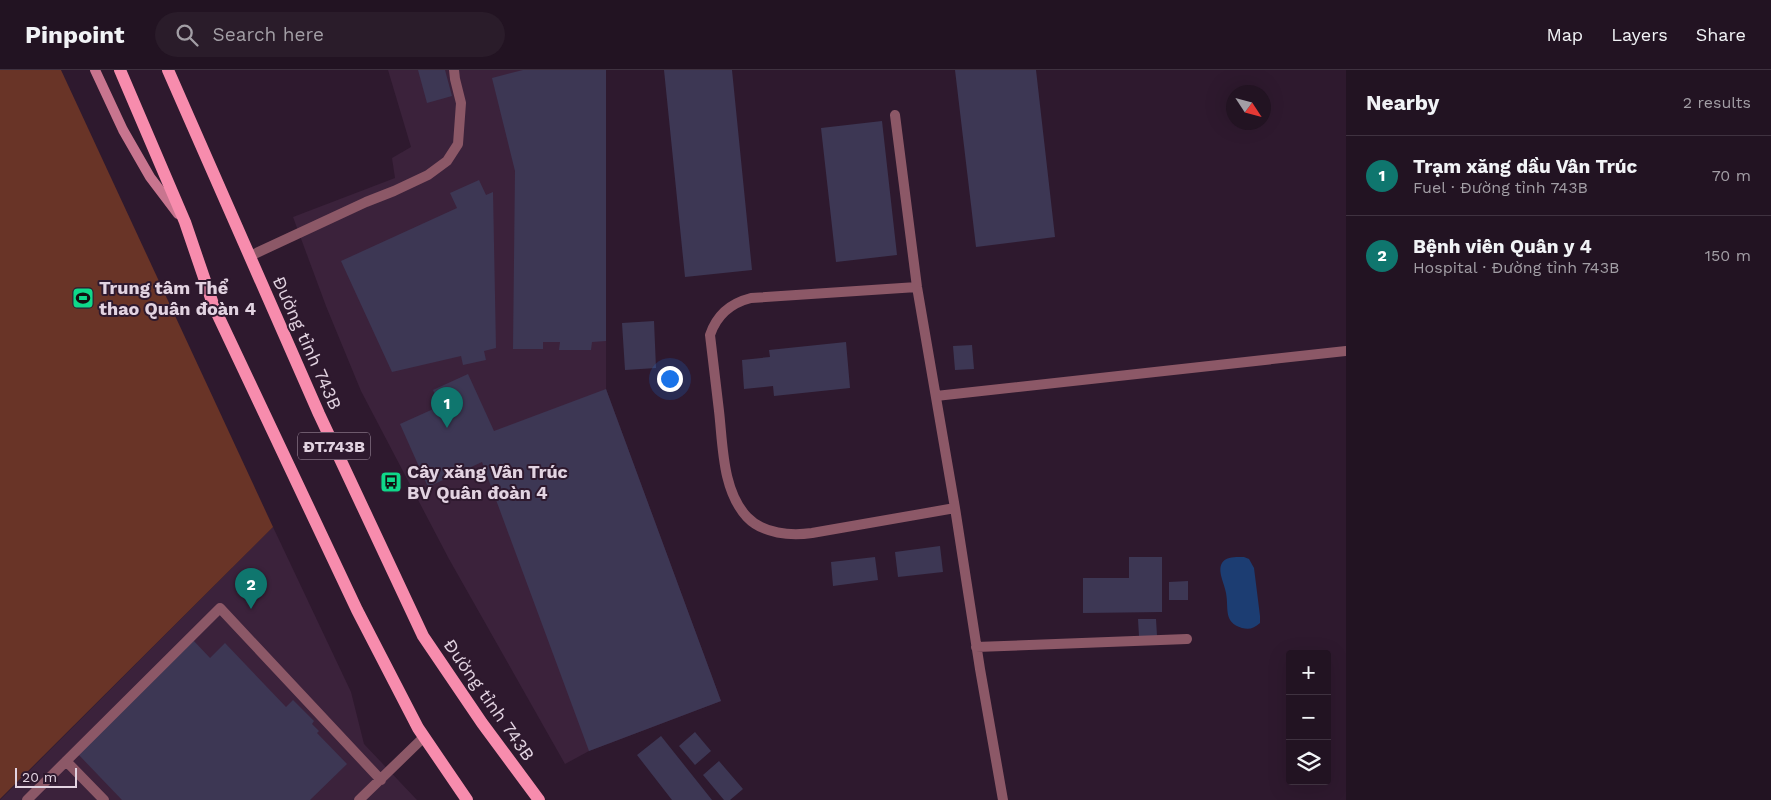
<!DOCTYPE html>
<meta charset="utf-8">
<style>
body{margin:0;font-family:"Work Sans",sans-serif;background:#2a1c2a;color:#f1f3f6}
.controls{position:absolute;right:15px;bottom:15px;display:grid;overflow:hidden;border-radius:5px;box-shadow:0 5px 20px #0002}
.controls button{width:45px;height:45px;display:grid;place-items:center;padding:0;border:0;border-bottom:1px solid #3f3240;background:#221322;color:#f1f3f6;font:25px sans-serif}
.compass{position:absolute;left:1226px;top:15px;width:45px;height:45px;border-radius:50%;background:#221322;box-shadow:0 5px 20px #0002;rotate:126deg}
.scale{position:absolute;left:15px;bottom:12px;width:62px;box-sizing:border-box;padding-left:5px;border:2px solid #e2d3e1;border-top:0;font-size:14px;line-height:18px;white-space:nowrap;color:#e2d3e1;-webkit-text-stroke:4px #2e192e;paint-order:stroke}
.you{position:absolute;left:669px;top:308px;width:18px;height:18px;margin:-12px;border:4px solid #fff;border-radius:50%;background:#1a73e8;box-shadow:0 0 0 8px #1a73e833}
.badge{display:grid;place-items:center;width:32px;height:32px;border-radius:50%;background:#0f766e;color:#fff;font-size:16px;font-weight:700}
.pin{position:absolute;translate:-50% -41px;filter:drop-shadow(0 1px 2px #0008)}
.pin::after{content:'';position:absolute;top:26px;width:18px;height:15px;background:inherit;clip-path:polygon(0 0,100% 0,50% 100%)}
.list{margin:0;padding:0;list-style:none}
h2{display:flex;justify-content:space-between;align-items:center;height:65px;margin:0;padding:0 20px;font-size:21px}
h2 small{font-size:16px;font-weight:400;color:#a29ea5}
.list li{display:grid;grid-template-columns:32px 1fr auto;gap:15px;align-items:center;box-sizing:border-box;height:80px;padding:0 20px;border-top:1px solid #3f3240}
.list b{display:block;font-size:19px;white-space:nowrap}
.list p{margin:0;font-size:16px;white-space:nowrap;color:#a29ea5}
.list em{font-size:16px;font-style:normal;color:#a29ea5}
.icon{flex:none;width:28px;height:28px;fill:none;stroke:currentColor;stroke-width:2;stroke-linecap:round;stroke-linejoin:round}
.map{position:relative;flex:none;width:1346px;height:730px;overflow:hidden}
header{display:flex;align-items:center;gap:30px;box-sizing:border-box;height:70px;padding:0 25px;background:#221322;border-bottom:1px solid #3f3240}
header strong{font-size:24px}
nav{display:flex;gap:28px;margin-inline-start:auto;font-size:18px}
.search{width:350px;height:45px;background:#2a1c2a;display:flex;align-items:center;gap:12px;box-sizing:border-box;padding:0 18px;border-radius:28px;color:#a29ea5;font-size:19px}
main{display:flex}
aside{flex:1;background:#221322}
.map>svg:first-child{display:block}
.built{fill:#3b223b}
.green{fill:#693427}
.water{fill:#1c3d72}
.building{fill:#3d3754}
.lines{fill:none;stroke-linecap:round;stroke-linejoin:round}
.service{stroke:#8c5867;stroke-width:10}
.secondary{stroke:#c8758f;stroke-width:10}
.primary{stroke:#f78cad;stroke-width:12}
.labels{text-anchor:middle;stroke-width:4;stroke-linejoin:round;paint-order:stroke}
.shield{fill:#2e192e;stroke:#ac9bab;stroke-width:1}
.shield-label{font-size:16px;font-weight:bold;fill:#e2d3e1}
.poi-label{font-size:18px;font-weight:bold;fill:#e2d3e1;stroke:#2e192e;text-anchor:start}
.street-label{font-size:18px;fill:#e2d3e1;stroke:#2e192e}
</style>
<header>
<strong>Pinpoint</strong>
<div class="search"><svg class="icon" aria-label="search" viewBox="0 0 24 24"><circle cx="10" cy="10" r="6"/><path d="M15 15l6 6"/></svg>Search here</div>
<nav><a>Map</a><a>Layers</a><a>Share</a></nav>
</header>
<main>
<div class="map">
<svg width="1346" height="730" viewBox="0 0 1346 730">
<rect width="100%" height="100%" fill="#2e192e"/>
<path class="built" d="M388,0h218v319l115,312 -132,50 -24,13 -116,-205 -88,-168 -35,-85 -33,-89 102,-39 -3,-20 19,-11z
M273,457l78,165 13,52 53,56h-417z"/>
<path class="green" d="M0,0h61l212,457 -273,272z"/>
<path class="water" d="M1244,487l5,2 5,9 6,48v7c-6,5 -10,7 -18,5 -19,-6 -13,-19 -16,-35 -1,-8 -9,-22 -4,-30 4,-7 15,-6 22,-6z"/>
<path class="building" d="M418,0h27l7,26 -25,7z
M523,0h83v271l-14,1 -1,8h-32l1,-8h-17v7h-30l2,-178 -23,-93z
M664,0h68l20,200 -67,7z
M955,0h81l19,167 -79,10z
M882,51l15,134 -61,7 -15,-134z
M479,110l7,15 7,-3 3,156 -12,3 2,9 -23,5 -2,-9 -69,16 -51,-111 116,-53 -7,-15z
M654,251l2,47 -31,2 -3,-47z
M846,272l4,46 -76,8 -1,-10 -29,3 -2,-29 28,-3 -1,-7z
M972,275l2,24 -19,1 -2,-24z
M468,304l26,57 112,-42 115,312 -132,50 -107,-289 -54,25 -28,-63 40,-18 -7,-16z
M940,476l3,26 -45,5 -3,-25z
M875,487l3,23 -45,6 -2,-24z
M1129,487h33v55l-79,1v-35h46z
M1188,511v19h-19v-18z
M1138,549h18l1,17h-18z
M193,570l17,18 15,-15 61,64 7,-7 21,21 -2,3 7,7 -2,2 30,31 -37,36h-188l-45,-47z
M695,662l16,19 -16,14 -16,-19z
M661,666l51,64h-40l-35,-45z
M719,691l24,28 -13,11h-6l-21,-25z"/>
<g class="lines">
<path class="service" d="M895,45l22,172 38,221 25,161 23,131
M250,186l116,-54 28,-11 34,-16 19,-14 11,-17 3,-41 -6,-24 -1,-9
M917,217l-166,11c-20,5 -34,16 -41,37 3,25 6,51 9,76 4,34 3,79 28,106 16,17 44,19 65,16l143,-25
M936,326l410,-45
M976,577l211,-8
M66,691l38,39
M27,730l193,-192 161,172
M359,730l65,-63"/>
<path class="secondary" d="M95,0l28,60 27,47 28,37"/>
<path class="primary" d="M120,0l65,152 29,85 143,303 61,118 49,72
M168,0l151,344 104,222 59,87 57,77"/>
</g>
<defs>
<g id="stadium-square" transform="scale(1.125)"><rect x="-9" y="-9" width="18" height="18" rx="4" fill="#0fd98a" stroke="#2e192e"/><path d="M0-5a6.5 5 0 1 0 0 10a6.5 5 0 1 0 0-10ZM-3.5-1.8h7v3.6h-7Z" fill="#111"/></g>
<g id="bus-square" transform="scale(1.125)"><rect x="-9" y="-9" width="18" height="18" rx="4" fill="#0fd98a" stroke="#2e192e"/><path d="M-5-6H5V4H4V6H2V4H-2V6H-4V4H-5ZM-3.5-4V0h7V-4ZM-3.5 1.2v1.5H-2V1.2ZM2 1.2v1.5H3.5V1.2Z" fill="#111"/></g>
</defs>
<g fill-rule="evenodd">
<use href="#stadium-square" x="83" y="228"/>
<use href="#bus-square" x="391" y="412"/>
</g>
<g class="labels">
<rect class="shield" x="298" y="362.5" width="72" height="27" rx="4"/>
<g class="shield-label">
<text x="334" y="382">ĐT.743B</text>
</g>
<g class="poi-label">
<text x="99" y="224">Trung tâm Thể<tspan x="99" dy="21">thao Quân đoàn 4</tspan></text>
<text x="407" y="408">Cây xăng Vân Trúc<tspan x="407" dy="21">BV Quân đoàn 4</tspan></text>
</g>
<g class="street-label">
<text transform="translate(307 273) rotate(66)" y="6">Đường tỉnh 743B</text>
<text transform="translate(489 630) rotate(55)" y="6">Đường tỉnh 743B</text>
</g>
</g>
</svg>
<div class="controls">
<button>+</button>
<button>−</button>
<button><svg class="icon" aria-label="layers" viewBox="0 0 24 24"><path d="M12 4l9 5-9 5-9-5zM3 14l9 5 9-5"/></svg></button>
</div>
<svg class="compass" viewBox="-18 -18 36 36"><path d="M0-13l5 13h-10z" fill="#e53935"/><path d="M0 13l5-13h-10z" fill="#a29ea5"/></svg>
<div class="scale">20 m</div>
<div class="you"></div>
<div class="pin badge" style="left:447px;top:358px">1</div>
<div class="pin badge" style="left:251px;top:539px">2</div>
</div>
<aside>
<h2>Nearby<small>2 results</small></h2>
<ul class="list">
<li><span class="badge">1</span><div><b>Trạm xăng dầu Vân Trúc</b><p>Fuel · Đường tỉnh 743B</p></div><em>70 m</em></li>
<li><span class="badge">2</span><div><b>Bệnh viên Quân y 4</b><p>Hospital · Đường tỉnh 743B</p></div><em>150 m</em></li>
</ul>
</aside>
</main>
